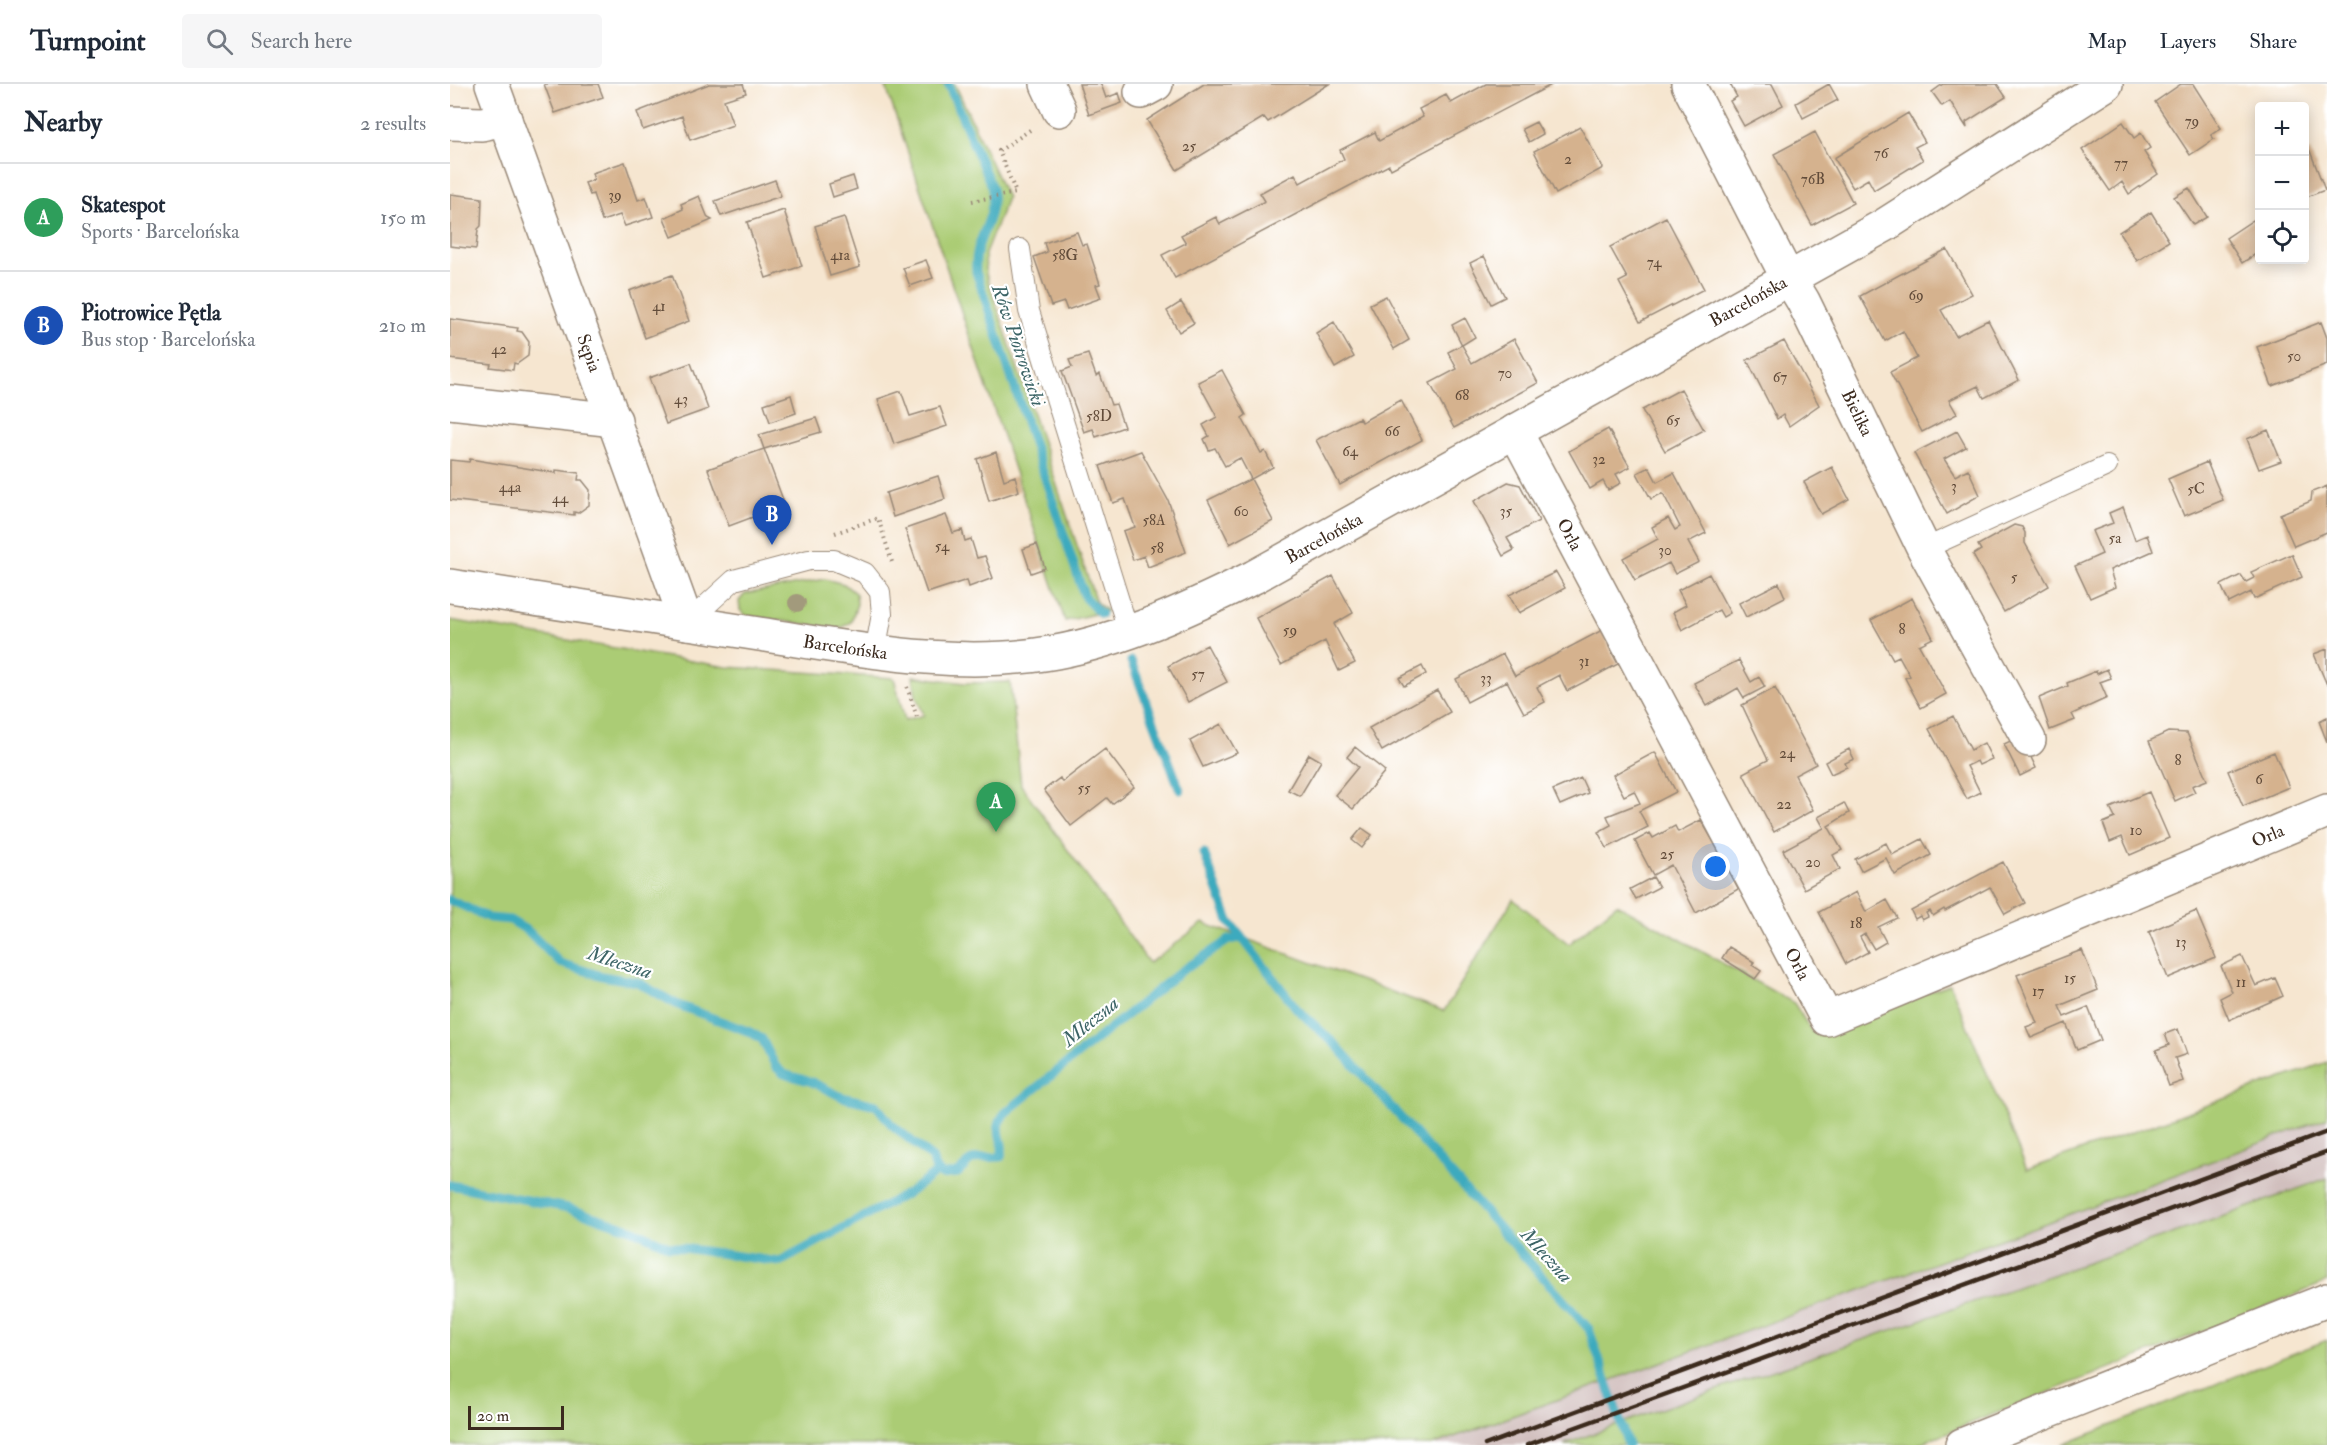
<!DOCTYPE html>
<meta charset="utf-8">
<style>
body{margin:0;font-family:"IM FELL Double Pica",serif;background:#f6f6f7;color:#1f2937}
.controls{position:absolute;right:18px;top:18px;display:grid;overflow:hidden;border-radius:6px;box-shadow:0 3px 15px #0003}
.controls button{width:54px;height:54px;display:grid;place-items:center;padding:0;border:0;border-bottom:2px solid #e0e1e3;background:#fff;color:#1f2937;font:30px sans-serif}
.scale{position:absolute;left:18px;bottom:15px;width:96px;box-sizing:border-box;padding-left:6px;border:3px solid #3b2a1e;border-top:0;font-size:16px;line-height:21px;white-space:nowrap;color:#3b2a1e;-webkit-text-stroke:4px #fff;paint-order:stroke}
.you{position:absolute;left:1266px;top:783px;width:21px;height:21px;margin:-15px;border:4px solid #fff;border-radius:50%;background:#1a73e8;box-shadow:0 0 0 9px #1a73e833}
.badge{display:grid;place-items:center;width:39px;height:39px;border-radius:50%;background:#0f766e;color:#fff;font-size:20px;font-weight:700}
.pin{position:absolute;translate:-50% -50px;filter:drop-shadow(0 2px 3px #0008)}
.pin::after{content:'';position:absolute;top:32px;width:21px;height:18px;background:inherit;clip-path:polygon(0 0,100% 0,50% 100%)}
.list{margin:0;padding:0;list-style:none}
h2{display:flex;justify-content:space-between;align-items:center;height:78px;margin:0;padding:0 24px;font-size:26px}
h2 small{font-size:20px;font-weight:400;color:#747a83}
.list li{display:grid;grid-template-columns:39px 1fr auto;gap:18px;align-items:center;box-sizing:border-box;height:108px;padding:0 24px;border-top:2px solid #e0e1e3}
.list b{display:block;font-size:22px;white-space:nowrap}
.list p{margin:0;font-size:20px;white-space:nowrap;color:#747a83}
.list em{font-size:20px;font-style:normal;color:#747a83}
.icon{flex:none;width:33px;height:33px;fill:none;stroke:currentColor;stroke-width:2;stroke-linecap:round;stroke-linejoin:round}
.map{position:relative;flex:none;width:1877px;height:1361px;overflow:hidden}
header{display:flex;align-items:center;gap:36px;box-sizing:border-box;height:84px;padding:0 30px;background:#fff;border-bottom:2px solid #e0e1e3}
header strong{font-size:28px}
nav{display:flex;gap:33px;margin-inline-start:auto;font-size:21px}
.search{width:420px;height:54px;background:#f6f6f7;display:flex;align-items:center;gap:15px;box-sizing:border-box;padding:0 21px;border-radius:6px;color:#747a83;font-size:22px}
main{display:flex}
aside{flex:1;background:#fff}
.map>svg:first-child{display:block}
.industrial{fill:#d1bfbe}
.green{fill:#abcc74;stroke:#737b49;stroke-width:1.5}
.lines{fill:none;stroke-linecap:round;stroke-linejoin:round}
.stream{stroke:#3eaabe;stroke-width:9}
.building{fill:#d5b28e}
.service-casing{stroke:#988877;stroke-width:22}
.minor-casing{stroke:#988877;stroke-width:36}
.path{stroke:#988877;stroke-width:4;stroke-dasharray:1.5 4.5;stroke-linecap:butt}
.service{stroke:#fff;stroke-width:20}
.minor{stroke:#fff;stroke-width:33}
.rail{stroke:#3b2a1e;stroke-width:4.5}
.tree{fill:#a29a7c}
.labels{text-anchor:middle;stroke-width:4.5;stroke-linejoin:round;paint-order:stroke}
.number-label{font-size:15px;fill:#624c3a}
.street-label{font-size:18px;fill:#3b2a1e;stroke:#fff}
.water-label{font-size:20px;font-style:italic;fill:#3c6466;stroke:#fff}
</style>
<header>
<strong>Turnpoint</strong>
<div class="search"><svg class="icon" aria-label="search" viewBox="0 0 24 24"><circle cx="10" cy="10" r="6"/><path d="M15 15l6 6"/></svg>Search here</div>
<nav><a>Map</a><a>Layers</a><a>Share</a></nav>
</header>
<main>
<aside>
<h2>Nearby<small>2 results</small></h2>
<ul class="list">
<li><span class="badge" style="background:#2e9e5b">A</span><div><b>Skatespot</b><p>Sports · Barcelońska</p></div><em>150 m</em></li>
<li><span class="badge" style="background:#1a4fb4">B</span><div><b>Piotrowice Pętla</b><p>Bus stop · Barcelońska</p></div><em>210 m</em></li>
</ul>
</aside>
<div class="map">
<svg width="1877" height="1361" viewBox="0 0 1877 1361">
<rect width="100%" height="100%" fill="#fff"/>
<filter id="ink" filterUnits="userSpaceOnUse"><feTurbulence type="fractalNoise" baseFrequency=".0167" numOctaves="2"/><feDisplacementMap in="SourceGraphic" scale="12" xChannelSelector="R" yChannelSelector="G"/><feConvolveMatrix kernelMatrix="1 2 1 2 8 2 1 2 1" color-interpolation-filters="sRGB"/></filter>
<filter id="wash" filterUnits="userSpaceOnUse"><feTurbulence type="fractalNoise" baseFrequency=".008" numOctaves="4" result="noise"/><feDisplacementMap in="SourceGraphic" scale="24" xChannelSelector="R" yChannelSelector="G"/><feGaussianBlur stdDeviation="1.35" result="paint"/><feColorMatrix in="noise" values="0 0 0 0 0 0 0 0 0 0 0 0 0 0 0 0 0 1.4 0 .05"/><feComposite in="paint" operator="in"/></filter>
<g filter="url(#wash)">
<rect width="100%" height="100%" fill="#f6e6d0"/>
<path class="industrial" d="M1877,1034v60l-97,36 -581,199 -86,32h-131l614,-222z"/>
<path class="green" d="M435,0h70l52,114 -22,56 1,20 110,328 11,9 -42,10z
M375,495l19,5 12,10 1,10 -6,18 -12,7 -92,-13 -7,-6 -1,-9 6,-7z
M0,536l277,47 167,11 11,42 19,-5 -8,-18 -3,-21 52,7 45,-1 11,103 128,178 54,-40 241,88 69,-112 56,45 48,-40 177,99 18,29 138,-48 77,186 300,-108v56l-281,105 -614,222h-982z
M1877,1094v104l-411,163h-353l86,-32 581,-199z
M1877,1256v105h-265z"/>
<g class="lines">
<path class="stream" d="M498,0l44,104c4,38 -19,48 -16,84l109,326 16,16
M681,577l49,129
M754,769l25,68 68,88 40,37 252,283 39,116
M0,816l39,18 21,2 18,11 32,32 42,13 35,6 41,23 72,27 12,7 14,28 8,7 28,8 30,15 34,8 15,19 41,34 3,9 7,8 16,-2 12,-12 8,-3 23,-1c6,-19 -11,-24 4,-44l175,-141 49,-32 10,-2 7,3
M0,1101l118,23 63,21 38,17 111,16 130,-70 28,-21"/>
</g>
<g id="blocks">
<path class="building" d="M94,0h54l5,13 -48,16z
M259,0h34l3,9 -22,7 9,25 -43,15 -8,-24 -39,14 -6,-18z
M629,0h22l5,14 13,-5 3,10 -33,12z
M754,0h125l-61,38 -4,-5 -87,53 -30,-50z
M1036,0h67l-162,85 -2,-4 -214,113 -13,-23 24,-12 -5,-8 35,-18 4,7 45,-23 -5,-8 35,-19 5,9 44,-24 -4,-9 35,-18 4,9 44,-24 -4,-8 27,-14 5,8z
M1280,0h42l11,21 -39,21 -14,-25 7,-4z
M1379,0l9,16 -35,18 -7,-15z
M1493,0h54l9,13 -40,25 1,6 -17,-27 -8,5 -10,-14z
M1731,0h12l28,44 -10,7 3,4 -24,16 -35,-53z
M1458,29l17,29 -10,5 8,13 -49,30 -6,-11 -15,9 -19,-30z
M1086,38l7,12 -14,8 -7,-13z
M1673,38l11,16 7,-5 9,15 -6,4 14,22 -29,20 -7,-12 -12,9 -28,-41z
M1130,43l23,41 -47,26 -22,-43z
M1365,48l38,71 -41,22 -38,-71z
M1860,67l15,39 -21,8v-45z
M175,78l13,38 8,-3 7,20 -28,9 -5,-11 -18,6 -9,-27 -3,1 -5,-12 9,-3 -2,-7z
M403,92l4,13 -24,8 -4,-13z
M325,96l6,16 -60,20 -6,-15z
M1739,104l18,29 -14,8 -19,-28z
M0,110l32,4 -1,28 -3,3 -2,20 -26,-3z
M249,112l9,22 4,2 -40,17 -8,-19 19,-9 -2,-5z
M334,126l18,56 -36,12 -19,-56z
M1701,128l18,29 -32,20 -18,-29z
M394,133l16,50 -30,9 -15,-50z
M1216,133l38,72 -64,33 -21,-40 8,-4 -17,-31z
M1803,136l6,11v21l-17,11 -16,-25z
M627,148l5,13 5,-1 13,40 -4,1 5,13 -34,12 -3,-8 -13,4 -17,-49 13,-5 -3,-9z
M1497,165l25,45 -31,16 15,26 32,-16 31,60 -35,18 -6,-12 -29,14 8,14 -35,18 -32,-60 27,-14 -14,-27 -18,10 -25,-45z
M1034,172l21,41 -14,7 -21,-41z
M476,176l7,18 -23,8 -7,-18z
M222,191l17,46 -44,17 -16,-47z
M936,212l23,44 -15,9 -24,-45z
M731,218l13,21 -15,9 -12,-21z
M1015,234l10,19 -13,8 10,18 42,-24 24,44 -84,45 -24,-45 27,-14 -9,-17 14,-7 -10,-20z
M0,235l68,9 -1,3 5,1 7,10 -1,14 -11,8 -3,-1 -1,7 -23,-3 1,-3 -41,-5z
M884,238l20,35 -19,11 -19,-35z
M1871,238l6,16v27l-55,21 -15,-39z
M1334,257l35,64 -30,21 -6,-11 -6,4 -30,-59z
M638,270l8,22 4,-2 11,31 5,-1 8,23 -28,10 -3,-8 -9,3 -22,-61 10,-4 -3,-7z
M241,279l17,46 -42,15 -17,-46z
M772,286l24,45 -4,3 19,35 4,-2 8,16 -22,12 22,42 -43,23 -22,-44 43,-21 -11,-21 -15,8 -10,-18 -6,2 -5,-11 5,-3 -6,-11 14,-8 -19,-35z
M1231,305l23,41 -39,21 -23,-41z
M451,307l9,25 30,-9 7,19 -53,18 -16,-45z
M341,311l5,18 -26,9 -6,-18z
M951,316l21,40 -82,45 -24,-45 43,-22 3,4z
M366,334l5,14 -57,17 -5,-14z
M1158,345l22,38 -14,7 5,9 -13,7 -5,-9 -13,8 -21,-38z
M1818,346l13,31 -22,8 -12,-30z
M1507,347l9,16 -22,12 11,17 13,-7 12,26 -33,19 -33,-61z
M314,365l21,56 -56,21 -21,-57z
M691,367l27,49 18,52 -38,15 -4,-11 -11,4 -10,-29 12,-4 -10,-28 -12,4 -13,-37z
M546,368l8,28 11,-4 4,15 -30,10 -12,-42z
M20,375l86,14v-3l23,3 -1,7h4l8,10 -1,15 -11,8 -4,-1v3l-124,-15v-40l19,2z
M1757,378l16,38 -39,16 -16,-37z
M1199,383l8,15 17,-9 32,60 -18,9 11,20 -24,12 -6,-11 -34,17 -12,-22 35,-19 -6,-12 16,-9 7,12 5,-3 -17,-34 -12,6 -14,-26z
M1382,383l17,32 -28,15 -17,-32z
M488,392l7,23 -52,18 -7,-24z
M1058,398l12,3 19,36 -32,17 7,12 -11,6 -29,-55z
M1877,402v46l-33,14 -14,-32 31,-13 1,-9z
M1673,423l12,33 12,-5 6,16 -43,19 5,17 -25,11 -15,-32 27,-12 -10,-23 21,-8 -4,-10z
M496,431l7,18 9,-3 3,11 6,-2 6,19 8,-2 8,22 -24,9 -2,-7 -40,13 -22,-64z
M1564,441l8,2 3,6v10l24,43 -45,26 -31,-57 8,-5 -3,-5z
M587,460l8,24 -14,5 -8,-24z
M1842,470l10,23 -48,22 -3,-7 -22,11 -8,-18 20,-10 5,7 8,-4 -3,-6z
M1106,488l9,16 -46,25 -10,-18z
M1259,490l21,39 -7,4 -4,-7 -37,20 -9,-18 13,-7 -8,-15z
M883,492l20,37 -19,11 21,39 -16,8 -14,-30 -44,24 -25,-47z
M1329,499l6,14 -39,20 -7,-14z
M1462,514l21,40 -14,7 27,49 -25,14 -16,-30 5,-2 -11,-20 -6,3 -22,-39z
M1154,545l5,18 9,17 -51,27 -8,-16 -22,12 8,15 -21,11 -17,-32 -40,21 -11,-23 47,-25 12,22z
M757,561l20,37 -39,20 -20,-36z
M1877,565v36l-13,-31z
M1289,576l12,22 8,-5 6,10 -21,11 -6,-10 -31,18 -13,-23z
M972,582l4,8 -22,12 -5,-8z
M1657,585l4,9 -11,4 7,16 -35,16 3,6 -25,10 -11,-32 29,-12 -1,-3 29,-12 1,3z
M1325,604l41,76 -21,11 18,35 -39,22 -31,-59 25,-13 -26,-55z
M987,606l13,22 -68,39 -13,-23z
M1503,632l18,34 13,-7 8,16 -13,6 -2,-4 -10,5 13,26 -13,7 -38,-70z
M1877,633v25l-8,-21z
M771,640l16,29 -34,14 -13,-26z
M1718,648l19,1 20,47 -15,6 3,6 -20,9 -26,-60z
M1571,652l15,32 -16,8 -16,-32z
M905,663l30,24 -32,38 -18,-14 23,-28 -11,-10z
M655,665l29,38 -22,17 -5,-6 -36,28 -27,-36 16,-12 2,4z
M1399,665l5,10 -9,4 2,4 -16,7 -6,-12z
M1205,668l21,40 -37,19 9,16 -41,21 -9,-16 13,-7 -4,-9 33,-13 -6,-12 -10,5 -11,-21z
M1824,668l15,35 -46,19 -15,-35z
M859,670l12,7 -21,35 -12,-6z
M1131,694l7,15 -28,12 -7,-15z
M1699,708l20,46 -39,17 -8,-18 -12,5 -7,-19 12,-5 -5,-10z
M1394,719l5,10 -21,13 14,24 -9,5 7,14 -36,20 -21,-39 41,-22 -6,-11z
M1251,736l39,68 -44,25 -25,-48 -18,10 -18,-34 15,-8 3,5 22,-12 3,6z
M912,744l10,7 -10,13 -10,-8z
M1472,755l9,16 -36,20 -9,-17 -25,13 -6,-12 31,-16 6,12z
M1553,778l22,41 -20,11 -15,-27 -45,24 -1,-2 -11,7 -3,-5 -4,2 2,4 -6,3 -2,-4 -5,3 -4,-8z
M1203,793l6,10 -23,12 -6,-10z
M1406,808l10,20 21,-12 10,18 -19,9 8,15 -12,7 -9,-15 -5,3 8,15 -22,12 -27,-52z
M1746,827l20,47 -48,20 -19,-46z
M1279,863l25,15 -2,3 9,6 -6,8 -33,-21z
M1632,866l16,40 -39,16 5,11 24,-10 13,33 -24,10 -11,-27 -35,15 -5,-11 11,-4 -20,-48z
M1792,872l14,30 19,-8 8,18 -54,24 -9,-22 12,-6 -11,-26z
M1728,945l9,25 -12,4 8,23 -14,5 -13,-36 13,-5 -4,-11z"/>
</g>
</g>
<g filter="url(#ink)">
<use href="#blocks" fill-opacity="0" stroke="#988877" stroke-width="1.5"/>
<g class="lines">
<g class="service-casing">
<path id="service" d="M570,165l9,62 100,322
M1474,465l183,-83
M237,539l47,-43 75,-20h25l31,13 15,19 2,22 -7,38"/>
</g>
<g class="minor-casing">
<g id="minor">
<path id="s1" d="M42,0l195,539"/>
<path d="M597,0l12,26"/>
<path id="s2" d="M1238,0l92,179 23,38 121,248 105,191"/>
<path d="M691,8l15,-8"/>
<path d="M0,39l32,1 23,-5"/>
<path d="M0,318l165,18"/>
<path id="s3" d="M1065,347l312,588 500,-208"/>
<path id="s4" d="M0,502c103,16 206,32 309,48 98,15 198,36 297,18 70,-13 135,-44 198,-75l631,-352 221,-141"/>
<path d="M1512,1361l365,-145"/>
</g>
</g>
<path class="path" d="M522,117l44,-8 -17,-42 34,-23
M385,449l43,-15 14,44
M457,603l10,30"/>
<use href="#service" class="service"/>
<use href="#minor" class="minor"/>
<path class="rail" d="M1035,1361l842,-313
M1077,1361l800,-293"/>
</g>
<circle class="tree" cx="347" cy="519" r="9"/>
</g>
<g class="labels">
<g class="number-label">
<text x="1742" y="42">79</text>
<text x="739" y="67">25</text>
<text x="1431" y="74">76</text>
<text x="1118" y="80">2</text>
<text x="1671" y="84">77</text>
<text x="1363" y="100">76B</text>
<text x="165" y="116">39</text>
<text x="390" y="176">41a</text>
<text x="615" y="176">58G</text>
<text x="1204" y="183">74</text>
<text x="1466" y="216">69</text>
<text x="209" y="227">41</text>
<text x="49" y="270">42</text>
<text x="1844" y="277">50</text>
<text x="1055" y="294">70</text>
<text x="1330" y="298">67</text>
<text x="1012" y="316">68</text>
<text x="231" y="320">43</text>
<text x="649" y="337">58D</text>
<text x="1223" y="341">65</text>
<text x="942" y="352">66</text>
<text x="900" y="372">64</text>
<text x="1149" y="380">32</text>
<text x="1504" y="407">3</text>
<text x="60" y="408">44a</text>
<text x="1746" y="410">5C</text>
<text x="110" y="419">44</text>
<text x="791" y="432">60</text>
<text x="1056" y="432">35</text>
<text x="704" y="441">58A</text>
<text x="1665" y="459">5a</text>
<text x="492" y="467">54</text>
<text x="707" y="469">58</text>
<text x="1215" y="471">30</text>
<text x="1564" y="498">5</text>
<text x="1452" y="550">8</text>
<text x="840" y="551">59</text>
<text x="1134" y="582">31</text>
<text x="748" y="595">57</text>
<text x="1036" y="599">33</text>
<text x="1337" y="674">24</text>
<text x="1728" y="681">8</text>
<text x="1809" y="700">6</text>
<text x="634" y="709">55</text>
<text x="1334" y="725">22</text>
<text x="1686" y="751">10</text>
<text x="1217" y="775">25</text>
<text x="1363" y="783">20</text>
<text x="1406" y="844">18</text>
<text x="1731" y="863">13</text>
<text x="1620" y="899">15</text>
<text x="1791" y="903">11</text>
<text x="1588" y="912">17</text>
</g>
<g class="street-label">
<text dy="6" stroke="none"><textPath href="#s4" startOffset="1390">Barcelońska</textPath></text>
<text dy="6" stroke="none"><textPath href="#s1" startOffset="286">Sępia</textPath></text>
<text dy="6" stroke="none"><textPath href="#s2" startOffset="370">Bielika</textPath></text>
<text dy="6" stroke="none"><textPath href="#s3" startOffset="117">Orla</textPath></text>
<text dy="6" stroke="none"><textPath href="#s4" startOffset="904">Barcelońska</textPath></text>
<text dy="6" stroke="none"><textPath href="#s4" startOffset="400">Barcelońska</textPath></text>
<text dy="6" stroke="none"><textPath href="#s3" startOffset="1143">Orla</textPath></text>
<text dy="6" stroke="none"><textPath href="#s3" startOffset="603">Orla</textPath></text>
</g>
<g class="water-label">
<text transform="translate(569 261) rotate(71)" y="7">Rów Piotrowicki</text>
<text transform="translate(170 878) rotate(18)" y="7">Mleczna</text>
<text transform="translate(640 937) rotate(-39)" y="7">Mleczna</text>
<text transform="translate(1097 1171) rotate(48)" y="7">Mleczna</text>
</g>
</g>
</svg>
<div class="controls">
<button>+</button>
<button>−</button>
<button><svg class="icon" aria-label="locate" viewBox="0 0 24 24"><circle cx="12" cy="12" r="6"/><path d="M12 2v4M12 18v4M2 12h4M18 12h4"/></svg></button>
</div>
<div class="scale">20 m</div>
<div class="you"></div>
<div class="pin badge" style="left:546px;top:748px;background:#2e9e5b">A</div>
<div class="pin badge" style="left:322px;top:461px;background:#1a4fb4">B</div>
</div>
</main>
